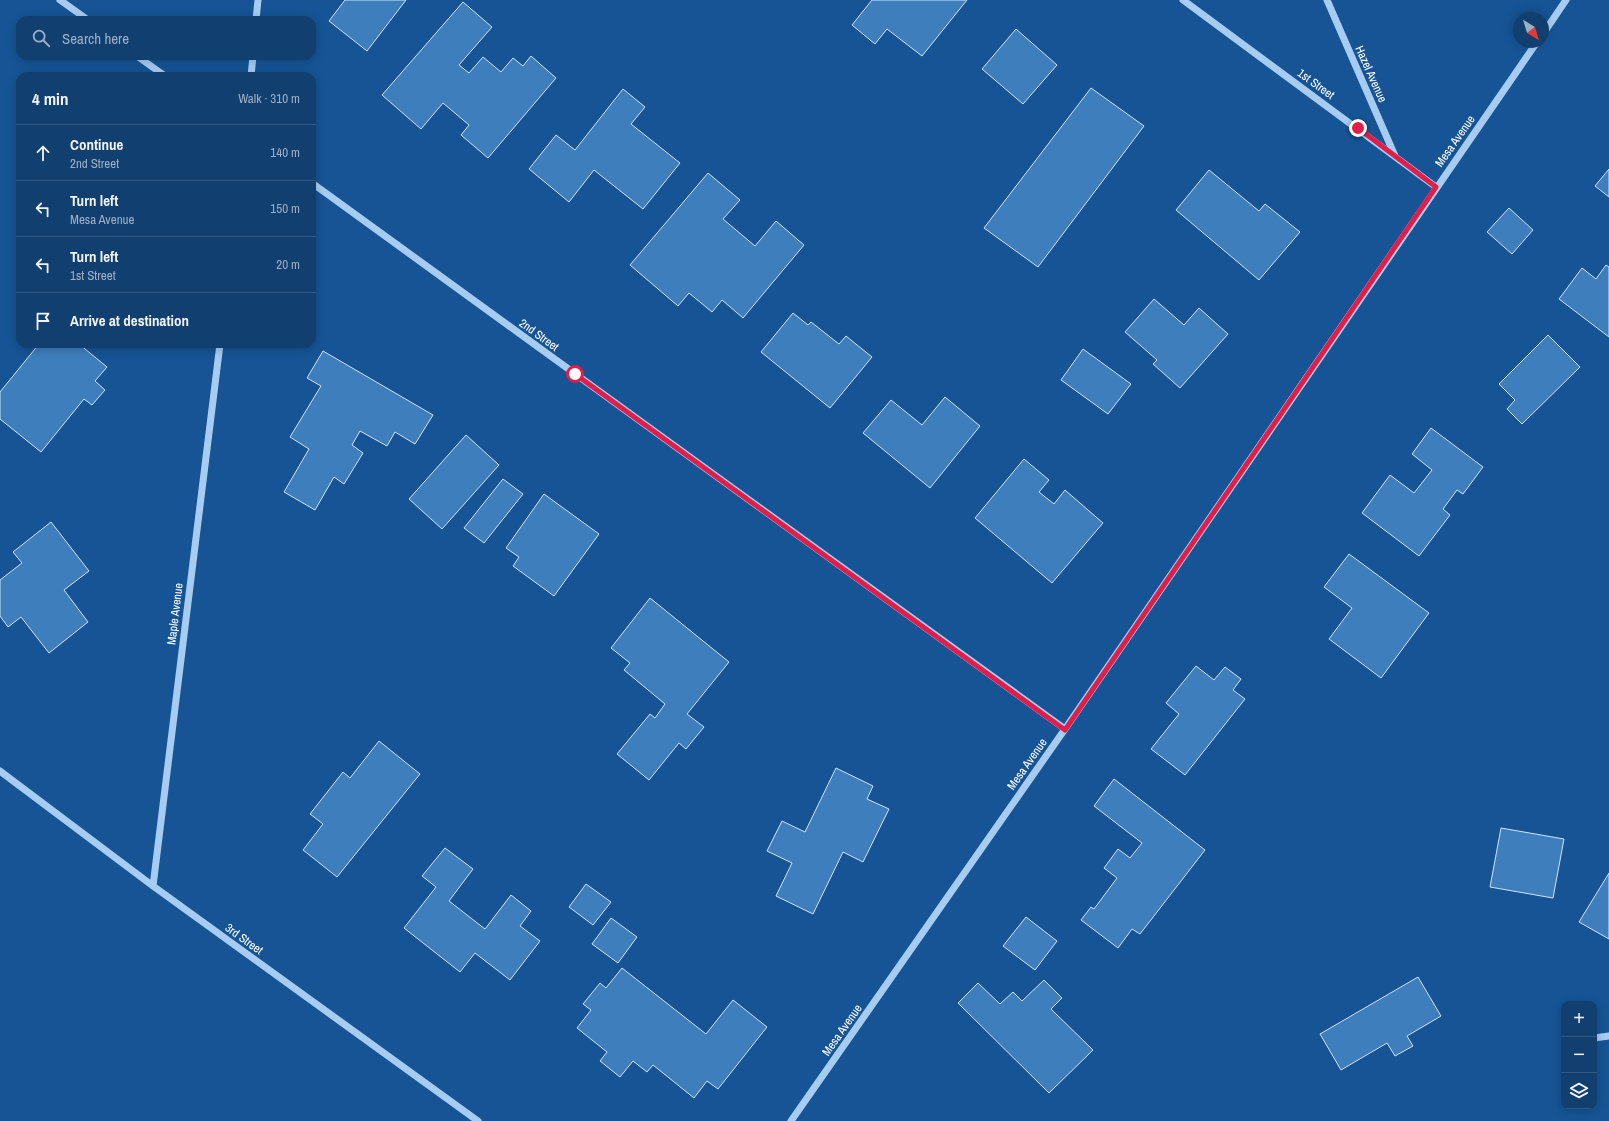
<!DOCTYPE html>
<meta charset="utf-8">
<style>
body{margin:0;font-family:"Archivo Narrow",sans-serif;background:#1e4a78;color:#f1f3f6}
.controls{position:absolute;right:12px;bottom:12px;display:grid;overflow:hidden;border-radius:8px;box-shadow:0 2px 10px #0003}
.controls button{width:36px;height:36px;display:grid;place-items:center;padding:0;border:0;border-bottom:1px solid #305883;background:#103f70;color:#f1f3f6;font:20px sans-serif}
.compass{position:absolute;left:1513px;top:12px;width:36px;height:36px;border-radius:50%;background:#103f70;box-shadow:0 2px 10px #0003;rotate:142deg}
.stop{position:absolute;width:12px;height:12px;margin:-9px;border:3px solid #e11d48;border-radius:50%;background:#fff}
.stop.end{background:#e11d48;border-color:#fff;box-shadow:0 1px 4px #0008}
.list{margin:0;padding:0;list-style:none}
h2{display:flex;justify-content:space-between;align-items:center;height:52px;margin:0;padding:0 16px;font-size:17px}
h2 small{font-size:13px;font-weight:400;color:#9cafc3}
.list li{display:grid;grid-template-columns:26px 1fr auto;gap:12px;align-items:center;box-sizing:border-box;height:56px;padding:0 16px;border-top:1px solid #305883}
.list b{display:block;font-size:15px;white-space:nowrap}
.list p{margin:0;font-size:13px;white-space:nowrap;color:#9cafc3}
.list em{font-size:13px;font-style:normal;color:#9cafc3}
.icon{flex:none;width:22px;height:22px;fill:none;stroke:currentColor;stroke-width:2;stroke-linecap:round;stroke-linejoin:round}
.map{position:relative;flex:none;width:1609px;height:1121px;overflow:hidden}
.search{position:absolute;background:#103f70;box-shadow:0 2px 10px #0003;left:16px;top:16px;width:300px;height:44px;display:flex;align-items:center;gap:10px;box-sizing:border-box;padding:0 14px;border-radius:12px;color:#9cafc3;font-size:15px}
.panel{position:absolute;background:#103f70;box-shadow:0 2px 10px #0003;left:16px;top:72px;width:300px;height:276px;border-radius:12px}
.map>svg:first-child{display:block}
.building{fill:#3e7ebd;stroke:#cee5fc}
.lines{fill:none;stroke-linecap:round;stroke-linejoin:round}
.minor{stroke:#a7ccf1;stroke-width:7}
.route{stroke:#e11d48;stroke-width:5}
.labels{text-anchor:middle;stroke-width:4;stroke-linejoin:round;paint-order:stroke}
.street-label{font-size:12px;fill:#fff;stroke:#165495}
</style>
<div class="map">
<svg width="1609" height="1121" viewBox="0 0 1609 1121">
<rect width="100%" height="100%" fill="#165495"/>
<path class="building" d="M345,0h61l-39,51 -38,-30z
M872,0h95l-45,56 -35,-27 -12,15 -23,-19z
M463,2l29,25 -33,38 10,8 14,-16 18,15 12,-14 10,8 8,-10 25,22 -68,80 -27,-23 8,-10 -26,-22 -22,26 -39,-34z
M1016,29l41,36 -34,39 -41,-35z
M1091,88l53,38 -106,141 -54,-39z
M623,89l22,18 -14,17 49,39 -37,46 -49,-39 -25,32 -40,-33 27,-34 19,15z
M1609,169v28l-14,-11z
M1209,170l50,41 6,-7 35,28 -41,48 -83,-70z
M708,173l32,27 -17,19 32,27 21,-25 28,24 -61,73 -21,-18 -10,12 -23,-19 -11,13 -48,-41z
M1509,208l24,22 -21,24 -25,-22z
M1606,265l3,2v70l-50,-38 23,-31 14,11z
M1154,299l30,26 15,-17 29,26 -48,54 -27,-24 4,-4 -32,-28z
M793,313l15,12 3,-3 28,22 7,-8 26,21 -42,51 -69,-56z
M1548,335l32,32 -58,57 -15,-15 8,-9 -16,-16z
M39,344h40l28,23 -12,14 10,9 -13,15 -8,-6 -43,53 -41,-33v-27z
M1083,349l48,35 -23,30 -47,-34z
M323,351l110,64 -18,29 -20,-12 -8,14 -27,-15 -8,14 11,8 -19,31 -10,-7 -19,33 -31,-18 25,-43 -19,-12 31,-51 -14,-8z
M945,397l35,29 -50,62 -67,-55 28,-33 31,25z
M1431,428l52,39 -20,27 -6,-4 -14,19 7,6 -31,41 -57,-43 28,-38 24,18 18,-23 -20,-16z
M466,435l33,30 -57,64 -33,-30z
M1024,459l25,21 -10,12 15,12 11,-14 38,33 -51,60 -77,-65z
M503,479l20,15 -39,49 -20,-15z
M544,494l55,40 -45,62 -41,-30 6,-9 -13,-9z
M51,522l38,49 -25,19 24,32 -39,31 -28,-36 -13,10 -8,-11v-36l22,-17 -9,-11z
M1349,554l80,59 -48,65 -52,-39 23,-31 -28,-21z
M650,598l79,64 -42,52 17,13 -18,22 -7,-6 -30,37 -32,-26 33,-40 5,4 10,-14 -41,-34 6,-7 -19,-15z
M1196,666l18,14 11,-13 16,12 -8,11 12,9 -60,76 -34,-26 28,-35 -13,-11z
M379,741l41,33 -83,103 -34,-27 20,-26 -13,-10 33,-42 7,6z
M836,768l37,18 -6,13 22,10 -26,53 -20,-10 -30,62 -37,-18 16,-33 -25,-12 15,-30 23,11z
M1114,779l91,71 -65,84 -8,-5 -14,19 -37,-28 10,-13 3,2 23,-31 -13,-10 14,-19 12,9 12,-15 -48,-37z
M1501,828l63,11 -11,59 -63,-11z
M445,848l28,21 -24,32 36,28 26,-34 20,16 -11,15 20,15 -30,39 -35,-27 -15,19 -56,-44 32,-41 -14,-11z
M1609,873v66l-30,-17z
M586,884l25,18 -18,23 -24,-18z
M1026,917l31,24 -22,29 -32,-24z
M611,918l26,19 -19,26 -26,-19z
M622,968l84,66 27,-34 34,27 -49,62 -11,-8 -13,17 -41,-33 -6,7 -14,-11 -13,16 -20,-16 7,-9 -30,-24 14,-18 -8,-6 17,-21 6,5z
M1418,977l23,39 -34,20 6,10 -18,10 -8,-13 -46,27 -21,-36z
M1044,980l18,18 -11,11 42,41 -44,43 -91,-90 20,-20 22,21 13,-12 9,9z"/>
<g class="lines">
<path class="minor" d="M60,0l28,20
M1183,0l253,187
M1327,0l68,156
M256,20l2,-20
M1543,34l23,-34
M137,56l28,20
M251,76l2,-20
M312,183l753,546
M0,771l153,115 325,235
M153,886l67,-542
M1594,1038l15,-2
M791,1121l274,-392 472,-687"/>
</g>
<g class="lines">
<path class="route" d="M575,374l490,356 371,-543 -78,-59"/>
</g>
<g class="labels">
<g class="street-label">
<text transform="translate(1371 74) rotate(66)" y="4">Hazel Avenue</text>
<text transform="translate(1316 84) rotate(36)" y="4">1st Street</text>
<text transform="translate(1455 141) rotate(-55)" y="4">Mesa Avenue</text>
<text transform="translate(539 335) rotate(36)" y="4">2nd Street</text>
<text transform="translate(175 614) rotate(-83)" y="4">Maple Avenue</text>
<text transform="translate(1027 764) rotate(-55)" y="4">Mesa Avenue</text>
<text transform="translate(244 939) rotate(36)" y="4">3rd Street</text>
<text transform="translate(842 1030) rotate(-55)" y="4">Mesa Avenue</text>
</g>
</g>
</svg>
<div class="controls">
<button>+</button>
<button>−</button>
<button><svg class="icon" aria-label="layers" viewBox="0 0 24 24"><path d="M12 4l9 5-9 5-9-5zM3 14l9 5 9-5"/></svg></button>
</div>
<svg class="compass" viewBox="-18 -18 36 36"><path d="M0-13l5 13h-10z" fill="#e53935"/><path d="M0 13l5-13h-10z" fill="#9cafc3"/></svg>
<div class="stop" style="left:575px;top:374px"></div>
<div class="stop end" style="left:1358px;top:128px"></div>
<div class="search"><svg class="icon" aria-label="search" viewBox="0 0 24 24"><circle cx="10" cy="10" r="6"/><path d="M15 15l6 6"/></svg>Search here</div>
<section class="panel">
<h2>4 min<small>Walk · 310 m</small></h2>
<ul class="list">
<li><svg class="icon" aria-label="ahead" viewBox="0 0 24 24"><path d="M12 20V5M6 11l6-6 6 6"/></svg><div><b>Continue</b><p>2nd Street</p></div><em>140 m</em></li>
<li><svg class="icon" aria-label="left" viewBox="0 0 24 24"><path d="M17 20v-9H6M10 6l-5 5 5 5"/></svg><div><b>Turn left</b><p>Mesa Avenue</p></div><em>150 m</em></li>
<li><svg class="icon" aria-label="left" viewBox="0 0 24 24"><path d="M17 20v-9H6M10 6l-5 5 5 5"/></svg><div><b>Turn left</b><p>1st Street</p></div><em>20 m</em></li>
<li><svg class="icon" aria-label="arrive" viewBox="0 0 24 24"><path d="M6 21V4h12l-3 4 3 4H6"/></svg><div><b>Arrive at destination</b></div></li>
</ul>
</section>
</div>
